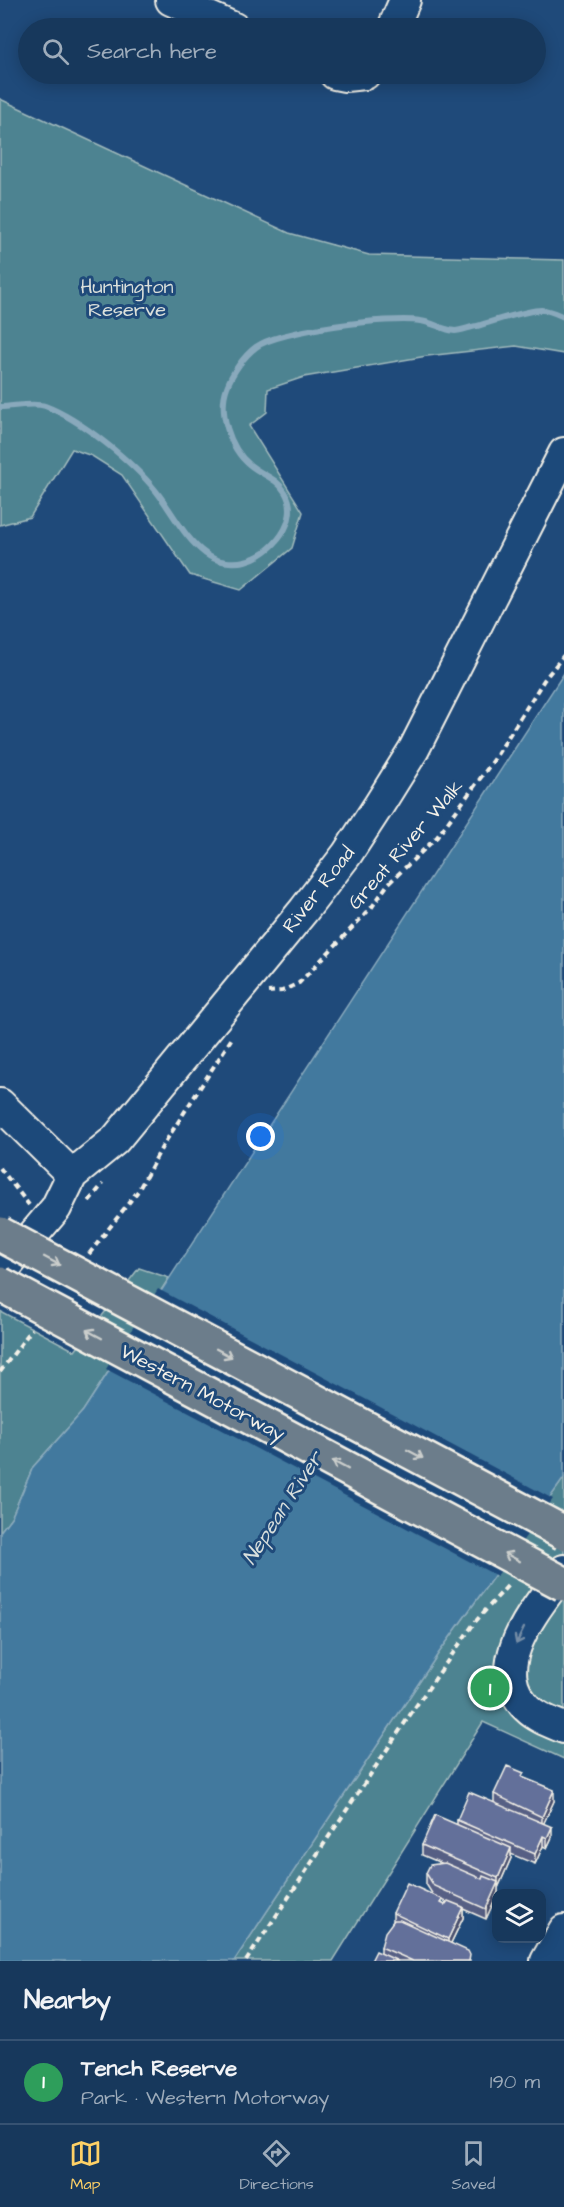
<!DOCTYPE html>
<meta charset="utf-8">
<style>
body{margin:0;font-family:"Architects Daughter",sans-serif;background:#244365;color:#f1f3f6}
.controls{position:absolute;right:18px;bottom:18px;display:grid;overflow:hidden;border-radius:12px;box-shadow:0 3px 15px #0003}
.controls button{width:54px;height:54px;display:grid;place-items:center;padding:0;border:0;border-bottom:2px solid #365272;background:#17385c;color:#f1f3f6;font:30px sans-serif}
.you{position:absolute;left:261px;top:1137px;width:21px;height:21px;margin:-15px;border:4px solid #fff;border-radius:50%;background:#1a73e8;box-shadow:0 0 0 9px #1a73e833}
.badge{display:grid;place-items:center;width:39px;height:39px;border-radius:50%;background:#ffd166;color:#fff;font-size:20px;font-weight:700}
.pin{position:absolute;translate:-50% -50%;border:3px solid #fff;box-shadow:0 2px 6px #0006}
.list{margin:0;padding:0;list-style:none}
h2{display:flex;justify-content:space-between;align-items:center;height:78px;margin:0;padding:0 24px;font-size:26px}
h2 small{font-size:20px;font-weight:400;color:#9eacbb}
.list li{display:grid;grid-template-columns:39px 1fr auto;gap:18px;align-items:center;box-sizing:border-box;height:84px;padding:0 24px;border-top:2px solid #365272}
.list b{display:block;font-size:22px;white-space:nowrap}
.list p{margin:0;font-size:20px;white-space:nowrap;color:#9eacbb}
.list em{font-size:20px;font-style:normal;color:#9eacbb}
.icon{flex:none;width:33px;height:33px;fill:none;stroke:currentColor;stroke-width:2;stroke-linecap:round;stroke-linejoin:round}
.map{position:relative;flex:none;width:564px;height:1961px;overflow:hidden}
.search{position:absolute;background:#17385c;box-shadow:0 3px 15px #0003;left:18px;right:18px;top:18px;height:66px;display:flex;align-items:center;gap:15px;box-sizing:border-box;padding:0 21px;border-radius:33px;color:#9eacbb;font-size:22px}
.sheet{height:162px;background:#17385c}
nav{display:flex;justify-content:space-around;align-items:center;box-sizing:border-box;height:84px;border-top:2px solid #365272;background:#17385c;font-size:16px;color:#9eacbb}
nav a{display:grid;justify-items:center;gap:3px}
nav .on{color:#ffd166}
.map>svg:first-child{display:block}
.green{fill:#4e8391;stroke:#a1babc;stroke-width:1.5}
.water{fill:#42799e;stroke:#89a9bc;stroke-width:1.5}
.pier{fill:#1f4a7a}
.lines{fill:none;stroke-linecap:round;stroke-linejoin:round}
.stream{stroke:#89a9bc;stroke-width:6}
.minor-casing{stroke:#f4f1e8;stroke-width:34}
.path{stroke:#f4f1e8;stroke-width:4;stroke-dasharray:6 4.5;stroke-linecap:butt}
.minor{stroke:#1f4a7a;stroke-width:30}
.highway-bridge-casing{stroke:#f4f1e8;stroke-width:38;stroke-linecap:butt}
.highway-bridge{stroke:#6c7d8b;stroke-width:33}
.wall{fill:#565f84;stroke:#f4f1e8;stroke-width:1.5;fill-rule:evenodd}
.shaded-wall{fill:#464e6c;stroke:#f4f1e8;stroke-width:1.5}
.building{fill:#646f9a;stroke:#f4f1e8;stroke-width:1.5}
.oneway{stroke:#cbcecc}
.oneway2{stroke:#748da6}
.labels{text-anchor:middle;stroke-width:6;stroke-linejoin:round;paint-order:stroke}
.park-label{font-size:20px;fill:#dbe0db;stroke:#1f4a7a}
.street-label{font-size:20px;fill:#f4f1e8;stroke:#1f4a7a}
.water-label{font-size:21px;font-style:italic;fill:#d9dfdd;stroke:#1f4a7a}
</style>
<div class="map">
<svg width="564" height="1961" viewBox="0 0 564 1961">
<rect width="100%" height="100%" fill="#1f4a7a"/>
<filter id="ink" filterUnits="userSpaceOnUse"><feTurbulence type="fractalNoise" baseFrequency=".0167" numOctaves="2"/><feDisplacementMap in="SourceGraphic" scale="12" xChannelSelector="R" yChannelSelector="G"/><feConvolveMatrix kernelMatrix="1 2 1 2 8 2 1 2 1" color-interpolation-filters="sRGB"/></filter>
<g filter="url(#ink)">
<path class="green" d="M0,99l289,134 80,22 195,5v94l-48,-8 -89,10 -123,21 -36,12 -1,23 -18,14 54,86 -11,36 -51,42 -51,-15 -68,-100 -30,-19 -20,-7 -42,68 -30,8z
M139,1268l30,10 -86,133 -50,56 -21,49 -12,16v-221l75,40z
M564,1478v281l-81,-37 -150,239h-99l204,-307z"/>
<path class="water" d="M564,673v805l-126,176 -204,307h-234v-429l12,-16 21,-49 50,-56z"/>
<path class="pier" d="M158,1289l395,210 -56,77 -391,-207z"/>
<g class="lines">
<path class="stream" d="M0,407c13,0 33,-5 45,-1 35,13 88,56 111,85 16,20 28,47 50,63 10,8 27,10 39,7 27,-6 57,-41 40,-69 -8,-14 -23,-17 -35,-27 -21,-17 -32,-54 -23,-78 5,-14 17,-31 29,-40 23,-17 135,-31 164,-26 12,1 23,9 35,10 6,0 15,-4 22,-5 14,-4 53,-17 65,-16 7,0 15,4 22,7"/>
<g class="minor-casing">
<path id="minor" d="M171,0l63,28
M393,28l12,-28
M335,74l10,2 20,-2
M0,1104l72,71
M0,1274l56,-66 16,-33 43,-35 189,-230 43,-56 32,-49 35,-56 150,-296
M564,1570c-25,36 -80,95 -37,138 10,10 25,15 37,20
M546,1961l18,-31"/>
</g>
<path class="path" d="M268,992l14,-1 17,-8 73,-76 16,-23 49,-47 56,-76 51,-81 20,-25
M0,1168l29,37
M89,1201l14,-17
M89,1254l49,-63 24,-44 70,-109
M0,1372l32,-43
M246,1961l172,-258 57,-81 35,-39"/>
<use href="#minor" class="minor"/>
<g class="highway-bridge-casing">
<path id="highway-bridge" d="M0,1234l564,299
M0,1284l564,300"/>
</g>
<use href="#highway-bridge" class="highway-bridge"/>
</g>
<path class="wall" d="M524,1778l30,23 -11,23 9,13 -5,11 -4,-2 -8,18 -24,-10v4l-13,30v4l-12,27 -23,-10v9l-12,25 19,18h-99l10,-7v-7l12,-26v-8l40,-18 -7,-11v-11l15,-10 -19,-8v-10l35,-20v-5l37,-17v-9zM442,1900l5,2 -2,3 -3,-1z"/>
<path class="shaded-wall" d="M554,1790v11l-12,26v-10z
M552,1827v10l-5,11v-10z
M543,1836v10l-8,18v-10z
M511,1848v10l-13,30v-10z
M498,1882v10l-12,27v-10z
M463,1907v11l-15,31v-10z"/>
<path class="building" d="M507,1766l17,7 -2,4 32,13 -12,27 -48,-23z
M469,1792l83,35 -5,11 -4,-2 -8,18 -78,-34z
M435,1815l76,33 -13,30 -76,-33z
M445,1863l37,16 1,-3 15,6 -12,27 -52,-23 -8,-13 4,-8z
M407,1883l35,16 -1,4 4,2 3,-4 15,6 -15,32 -55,-26z
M394,1920h6l68,31 2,4 -1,6h-56l-32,-14 4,-15z
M376,1951l22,10h-27z"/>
<defs><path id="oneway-shaft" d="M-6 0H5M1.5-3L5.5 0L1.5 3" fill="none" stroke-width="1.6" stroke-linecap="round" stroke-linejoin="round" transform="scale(1.5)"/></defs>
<g class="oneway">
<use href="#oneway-shaft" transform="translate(52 1261) rotate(28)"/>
<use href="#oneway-shaft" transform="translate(94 1334) rotate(-152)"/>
<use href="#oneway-shaft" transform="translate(224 1353) rotate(28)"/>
<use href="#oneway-shaft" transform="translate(415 1454) rotate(28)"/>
<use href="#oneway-shaft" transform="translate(340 1465) rotate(-152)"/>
<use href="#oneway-shaft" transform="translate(512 1557) rotate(-152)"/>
</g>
<use class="oneway2" href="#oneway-shaft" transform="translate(520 1636) rotate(116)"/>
</g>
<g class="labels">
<g class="park-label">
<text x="127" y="293">Huntington<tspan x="127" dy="23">Reserve</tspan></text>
</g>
<g class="street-label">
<text transform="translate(405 844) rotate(-49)" y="7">Great River Walk</text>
<text transform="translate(318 889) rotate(-52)" y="7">River Road</text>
<text transform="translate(203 1392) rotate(28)" y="7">Western Motorway</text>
</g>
<g class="water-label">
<text transform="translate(282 1508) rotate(-57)" y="7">Nepean River</text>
</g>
</g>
</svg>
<div class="controls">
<button><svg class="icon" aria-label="layers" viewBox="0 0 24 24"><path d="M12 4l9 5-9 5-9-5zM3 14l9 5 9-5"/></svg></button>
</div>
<div class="you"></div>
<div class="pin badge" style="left:490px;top:1688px;background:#2e9e5b">1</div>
<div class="search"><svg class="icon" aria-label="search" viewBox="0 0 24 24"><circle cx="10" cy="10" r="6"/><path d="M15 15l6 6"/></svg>Search here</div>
</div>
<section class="sheet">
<h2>Nearby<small></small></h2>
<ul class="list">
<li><span class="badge" style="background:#2e9e5b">1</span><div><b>Tench Reserve</b><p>Park · Western Motorway</p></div><em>190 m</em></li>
</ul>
</section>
<nav>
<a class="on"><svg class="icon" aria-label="map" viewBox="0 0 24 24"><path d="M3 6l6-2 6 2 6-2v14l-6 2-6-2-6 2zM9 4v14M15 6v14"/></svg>Map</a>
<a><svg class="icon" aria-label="directions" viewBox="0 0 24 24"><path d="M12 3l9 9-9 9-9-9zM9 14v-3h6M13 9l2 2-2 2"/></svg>Directions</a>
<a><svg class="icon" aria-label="saved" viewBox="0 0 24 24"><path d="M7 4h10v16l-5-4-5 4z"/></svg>Saved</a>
</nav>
